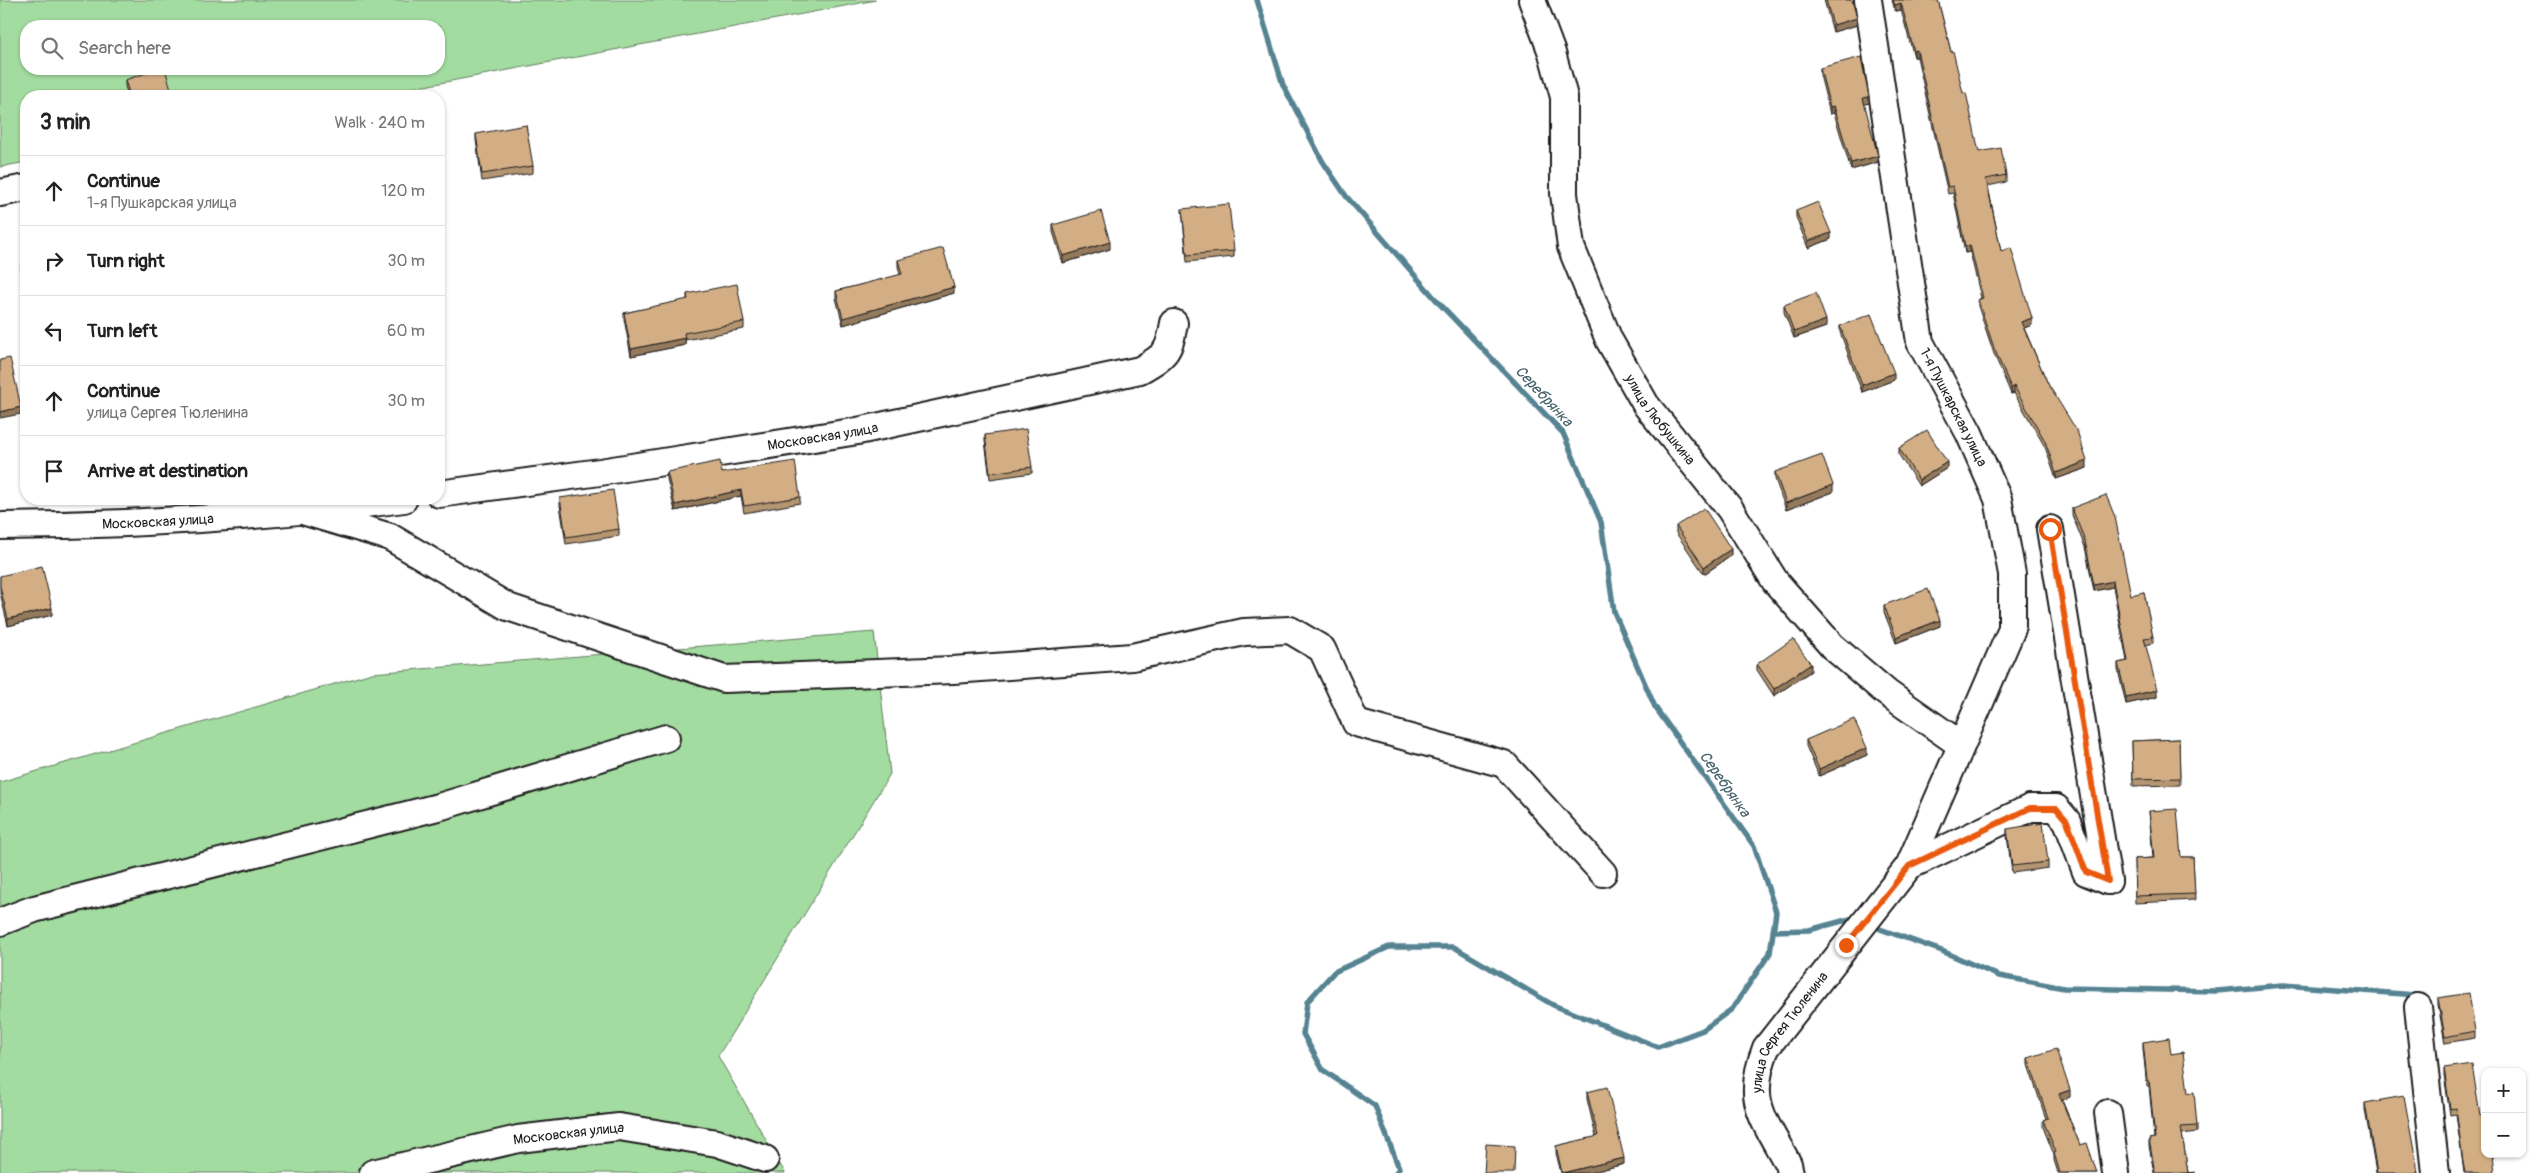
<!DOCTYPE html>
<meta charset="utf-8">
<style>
body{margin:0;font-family:Pangolin,sans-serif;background:#f6f6f6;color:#222}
.controls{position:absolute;right:15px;bottom:15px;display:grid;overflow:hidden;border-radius:10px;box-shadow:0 1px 4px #0004}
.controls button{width:45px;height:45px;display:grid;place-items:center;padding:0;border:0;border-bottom:1px solid #e0e0e0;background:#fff;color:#222;font:25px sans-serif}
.stop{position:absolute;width:15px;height:15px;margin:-11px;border:4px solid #ea580c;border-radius:50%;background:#fff}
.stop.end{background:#ea580c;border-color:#fff;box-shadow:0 1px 5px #0008}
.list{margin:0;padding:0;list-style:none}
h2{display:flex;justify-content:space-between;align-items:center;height:65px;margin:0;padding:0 20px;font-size:21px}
h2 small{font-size:16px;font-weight:400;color:#767676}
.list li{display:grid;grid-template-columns:32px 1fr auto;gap:15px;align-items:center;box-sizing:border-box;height:70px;padding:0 20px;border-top:1px solid #e0e0e0}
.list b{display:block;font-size:19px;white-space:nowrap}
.list p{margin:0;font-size:16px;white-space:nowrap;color:#767676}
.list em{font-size:16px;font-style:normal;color:#767676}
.icon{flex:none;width:28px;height:28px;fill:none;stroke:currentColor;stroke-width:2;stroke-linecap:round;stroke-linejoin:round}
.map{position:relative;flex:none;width:2541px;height:1173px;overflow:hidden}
.search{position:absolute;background:#fff;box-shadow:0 1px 4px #0004;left:20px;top:20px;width:425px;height:55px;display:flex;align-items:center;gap:12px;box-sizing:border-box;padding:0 18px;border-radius:20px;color:#767676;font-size:19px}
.panel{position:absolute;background:#fff;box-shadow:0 1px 4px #0004;left:20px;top:90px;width:425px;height:415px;border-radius:20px}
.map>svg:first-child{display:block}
.green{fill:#a3dca0;stroke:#607c5e;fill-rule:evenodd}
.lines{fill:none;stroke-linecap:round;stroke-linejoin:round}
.stream{stroke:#578392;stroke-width:5.5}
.minor-casing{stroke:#1c1c1c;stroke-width:30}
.minor{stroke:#fff;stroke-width:26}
.wall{fill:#b59672;stroke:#1c1c1c}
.shaded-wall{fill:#947a5d;stroke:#1c1c1c}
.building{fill:#d3ae85;stroke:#1c1c1c}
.route{stroke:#ea580c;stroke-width:6}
.labels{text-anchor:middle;stroke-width:4.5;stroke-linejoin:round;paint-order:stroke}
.street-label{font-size:14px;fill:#1c1c1c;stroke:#fff}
.water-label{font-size:15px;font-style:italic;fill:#44606a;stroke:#fff}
</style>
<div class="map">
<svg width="2541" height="1173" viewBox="0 0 2541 1173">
<rect width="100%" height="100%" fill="#fff"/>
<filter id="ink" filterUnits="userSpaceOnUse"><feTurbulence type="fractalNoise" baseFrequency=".02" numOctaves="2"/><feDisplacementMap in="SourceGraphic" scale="10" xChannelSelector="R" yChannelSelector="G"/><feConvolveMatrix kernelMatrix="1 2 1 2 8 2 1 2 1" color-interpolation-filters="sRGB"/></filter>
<g filter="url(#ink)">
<path class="green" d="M0,0h876l-504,96h-346v66l-26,5zM26,26h413v43h-413z
M874,632l16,142 -172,282 67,117h-785v-391l372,-109z"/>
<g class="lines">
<path class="stream" d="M1257,0l26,85 40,77 23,34 92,106 125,131 38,89 13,90 41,95 99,139 22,66 -6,41 -38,56 -29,21 -45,17 -105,-42 -99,-58h-65l-55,25 -27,30 -4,32 20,36 52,36 24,62 -3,5
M1880,929l62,22 57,25 65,12 153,3 66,-6 133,10
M1773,931l36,-1 41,-11"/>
<g class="minor-casing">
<g id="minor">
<path id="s1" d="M1532,0l20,53 12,44v97l7,53 38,93 37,65 84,104 45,72 57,65 55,47 74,52"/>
<path d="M0,193l26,-5"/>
<path id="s2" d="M439,494l161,-22 258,-41 282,-61c26,-15 29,-17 34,-47"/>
<path d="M306,512l84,25 118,70 216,72 229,-9 179,-13 112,-25 46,-2 32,19 34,74 148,41 99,109"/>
<path id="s3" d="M0,526c135,-1 269,-9 404,-27"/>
<path d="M2050,529l58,352"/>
<path d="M1909,866l121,-58h26l11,13 19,51 22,9"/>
<path d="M0,922l34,-13 408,-103 224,-68"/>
<path d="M2418,1007l18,166"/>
<path d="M2108,1113l8,60"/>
<path id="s4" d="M373,1173l145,-34 101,-12 98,16 48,16"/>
<path id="s5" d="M1790,1173l-2,-9c-25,-47 -43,-62 -22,-116l143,-182 103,-237v-55l-14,-75 -29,-66 -49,-91 -52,-342"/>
</g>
</g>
<use href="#minor" class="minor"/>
</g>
<path class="wall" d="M1824,0h28l5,25 -24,7z
M1892,0h46l13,52 28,100 27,23v7l-18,4 13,65 31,74 -8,3 24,56 39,84 -31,11 -11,-32 -31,-54 -3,1 -17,-40 -16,-48v-6l3,-2 -11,-46 -5,1 -12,-60 -5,1 -31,-137h-3l-13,-47 -6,1z
M1820,68l49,35 -5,1 14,58 -27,8 -17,-57 -4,1 -10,-39z
M125,80l48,16h-45l-3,-10z
M476,134l57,32v7l-51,8 -6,-41z
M1182,209l52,42v6l-47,5z
M1796,211l35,28 -23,9 -12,-31z
M1053,225l57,24 -47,14 -10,-31z
M898,260l56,33 -111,32 -7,-27v-7l64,-16 -2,-9z
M26,262v26l-5,-18v-6z
M687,294l57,28v7l-59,11v5l-54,11 -7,-37v-6l63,-13z
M1784,305l42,22 -32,11 -10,-26z
M1840,326l54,54 -32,12 -22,-60z
M985,435l47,32v6l-42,6 -5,-38z
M1899,448l48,20 -28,18 -20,-31z
M667,472l55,1 78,24v6l-56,10 -3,-17 -66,15 -8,-32z
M1775,472l58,20 -47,18 -11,-31z
M560,498l59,31v7l-53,8 -6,-39z
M2072,508l59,87 22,42v6l-8,2 12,52 -31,7 -8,-34v-7l9,-2 -14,-74 -19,4 -9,-44 -13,-32z
M1676,526l55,30 -27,18 -28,-41z
M0,576l52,39 -44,11 -8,-33z
M1884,605l56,21 -44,17 -12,-31z
M1757,664l54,7 -37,25 -17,-26z
M2179,739l1,46 -47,1 -1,-45z
M1806,740l61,15 -48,21 -13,-30z
M2149,811l32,46h12l2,43 -60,3 -1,-44 19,-1z
M2007,829l41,33v6l-36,5 -5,-37z
M2438,998l37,33v7l-30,5 -7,-38z
M2143,1042l28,12 17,39 9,33v6l-15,2 6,39h7h-41l-5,-27v-7l5,-1 -5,-52 -2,1 -4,-38z
M2028,1058l42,39 -8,3 18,45 17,28h-39l-4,-13v-5l-11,-28v-7l3,-1 -18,-54z
M2444,1068l36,48 15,57h-31l-8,-59 -6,1 -6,-40z
M1587,1092l37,72 -35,9h-28l-5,-20v-7l40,-9 -9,-38z
M2365,1103l53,70h-42l-11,-63z"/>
<path class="shaded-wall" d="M1901,3v7l-6,1v-6z
M1857,18v7l-24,7v-7z
M1917,50v7h-3v-6z
M1869,97v6l-6,2v-7z
M1834,106v7l-4,1v-7z
M1878,156v6l-27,8v-7z
M1831,233v6l-23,9v-7z
M1110,242v7l-47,14v-7z
M1970,245v7l-5,1v-7z
M954,287v6l-111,32v-7z
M2032,318v7l-11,4v-7z
M1826,320v7l-32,11v-6z
M685,338v7l-54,11v-7z
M1894,373v7l-32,12v-7z
M2014,386v7l-3,1v-6z
M21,407v7l-21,4v-6z
M2087,461v7l-31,11v-6z
M1947,462v6l-28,18v-6z
M1833,485v7l-47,18v-7z
M741,490v6l-66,15v-6z
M1731,549v7l-27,18v-7z
M2113,581v6l-19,4v-6z
M52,608v7l-44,11v-7z
M1940,620v6l-44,17v-6z
M1811,664v7l-37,25v-7z
M2157,690v7l-31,7v-7z
M1867,748v7l-48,21v-7z
M2070,1090v7l-11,4v-7z
M1624,1158v6l-35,9h-27z"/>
<path class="building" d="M1826,0h26l5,18 -24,7z
M1893,0h45l13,52 2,-1 10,42h3l13,59 22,-4 5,27 -20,4 15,72 10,-3 21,70 -11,4 27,62 29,47 10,30 -31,12 -11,-32 -31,-55 -3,2 -17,-40 -16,-48 5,-2 -13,-53 -5,1 -12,-60 -5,1 -31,-137 -3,1 -13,-48 -6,2z
M1861,57l8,40 -6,1 15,58 -27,7 -17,-57 -4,1 -10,-39z
M158,69h7l8,27h-43l-5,-16z
M526,125l7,41 -51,8 -6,-40z
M1818,202l13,31 -23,8 -12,-30z
M1229,204l5,47 -47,4 -5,-46z
M1101,211l9,31 -47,14 -10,-31z
M943,248l11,39 -111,31 -7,-27 66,-17 -4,-14z
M26,262v20l-5,-18z
M737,284l7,38 -60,11 1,5 -54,11 -7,-36 64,-14 -1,-5z
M1816,293l10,27 -32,12 -10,-27z
M1871,314l23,59 -32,12 -22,-59z
M10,358l11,49 -21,5v-52z
M1026,429l6,38 -42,6 -5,-38z
M1927,430l20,32 -28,18 -20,-32z
M1822,455l11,30 -47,18 -11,-31z
M720,461l2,12 73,-12 5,36 -56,9 -3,-16 -66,15 -8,-33z
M613,490l6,39 -53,8 -6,-39z
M2106,495l9,22 16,78 13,-3 9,45 -9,1 13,52 -31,7 -8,-34 10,-2 -15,-80 -19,4 -9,-44 -13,-33z
M1704,508l27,41 -27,18 -28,-41z
M42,566l10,42 -44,11 -8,-33v-10z
M1928,589l12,31 -44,17 -12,-32z
M1793,639l18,25 -37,25 -17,-25z
M1854,719l13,29 -48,21 -13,-29z
M2179,739l1,39 -47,1 -1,-38z
M2177,809l4,48h12l2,37 -60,2 -1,-37 20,-1 -5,-47z
M2043,823l5,39 -36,4 -5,-37z
M2469,993l6,38 -30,6 -7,-39z
M2169,1038l2,16 12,-2 5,41 6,-1 3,34 -16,1 7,46 7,-1v1h-40l-6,-34 6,-1 -6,-58h-2l-4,-38z
M2056,1049l14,41 -11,4 21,51 7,-2 10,30h-37l-6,-20 2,-1 -13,-32 5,-2 -20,-60z
M2472,1064l8,52 5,-1v39h8l2,19h-30l-2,-11 -7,-54 -6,1 -6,-41z
M1607,1087l17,71 -62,15 -6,-27 42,-10 -11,-44z
M2404,1096l14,77h-41l-12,-70z
M1486,1144l29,2 -1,27h-30z"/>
</g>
<g class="lines" filter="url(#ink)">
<path class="route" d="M1846,945l63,-79 121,-58h26l11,13 19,51 22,9 -58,-352"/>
</g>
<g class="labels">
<g class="street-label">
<text transform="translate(1954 407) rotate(63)" y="5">1-я Пушкарская улица</text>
<text dy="5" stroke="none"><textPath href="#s1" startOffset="448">улица Любушкина</textPath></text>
<text dy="5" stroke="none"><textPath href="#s2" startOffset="388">Московская улица</textPath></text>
<text dy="5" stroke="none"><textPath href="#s3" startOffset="158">Московская улица</textPath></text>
<text dy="5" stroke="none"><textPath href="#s5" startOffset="158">улица Сергея Тюленина</textPath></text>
<text dy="5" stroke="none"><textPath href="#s4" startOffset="200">Московская улица</textPath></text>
</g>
<g class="water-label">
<text transform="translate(1544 396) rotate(47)" y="5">Серебрянка</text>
<text transform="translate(1725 784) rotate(55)" y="5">Серебрянка</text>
</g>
</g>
</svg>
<div class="controls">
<button>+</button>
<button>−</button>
</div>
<div class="stop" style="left:2050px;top:529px"></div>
<div class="stop end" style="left:1846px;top:945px"></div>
<div class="search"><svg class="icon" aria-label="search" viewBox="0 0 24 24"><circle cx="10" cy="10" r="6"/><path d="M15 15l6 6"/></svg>Search here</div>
<section class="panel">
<h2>3 min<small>Walk · 240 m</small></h2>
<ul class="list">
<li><svg class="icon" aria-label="ahead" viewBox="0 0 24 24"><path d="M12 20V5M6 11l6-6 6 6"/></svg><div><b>Continue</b><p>1-я Пушкарская улица</p></div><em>120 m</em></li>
<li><svg class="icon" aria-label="right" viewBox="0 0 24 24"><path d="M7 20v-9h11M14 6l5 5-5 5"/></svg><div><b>Turn right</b></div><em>30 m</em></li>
<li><svg class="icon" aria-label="left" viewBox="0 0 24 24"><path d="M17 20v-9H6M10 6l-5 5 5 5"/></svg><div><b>Turn left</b></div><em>60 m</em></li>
<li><svg class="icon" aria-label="ahead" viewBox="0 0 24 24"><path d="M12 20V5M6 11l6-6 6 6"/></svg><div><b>Continue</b><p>улица Сергея Тюленина</p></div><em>30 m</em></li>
<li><svg class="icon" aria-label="arrive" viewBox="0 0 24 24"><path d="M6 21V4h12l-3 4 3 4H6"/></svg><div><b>Arrive at destination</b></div></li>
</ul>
</section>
</div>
